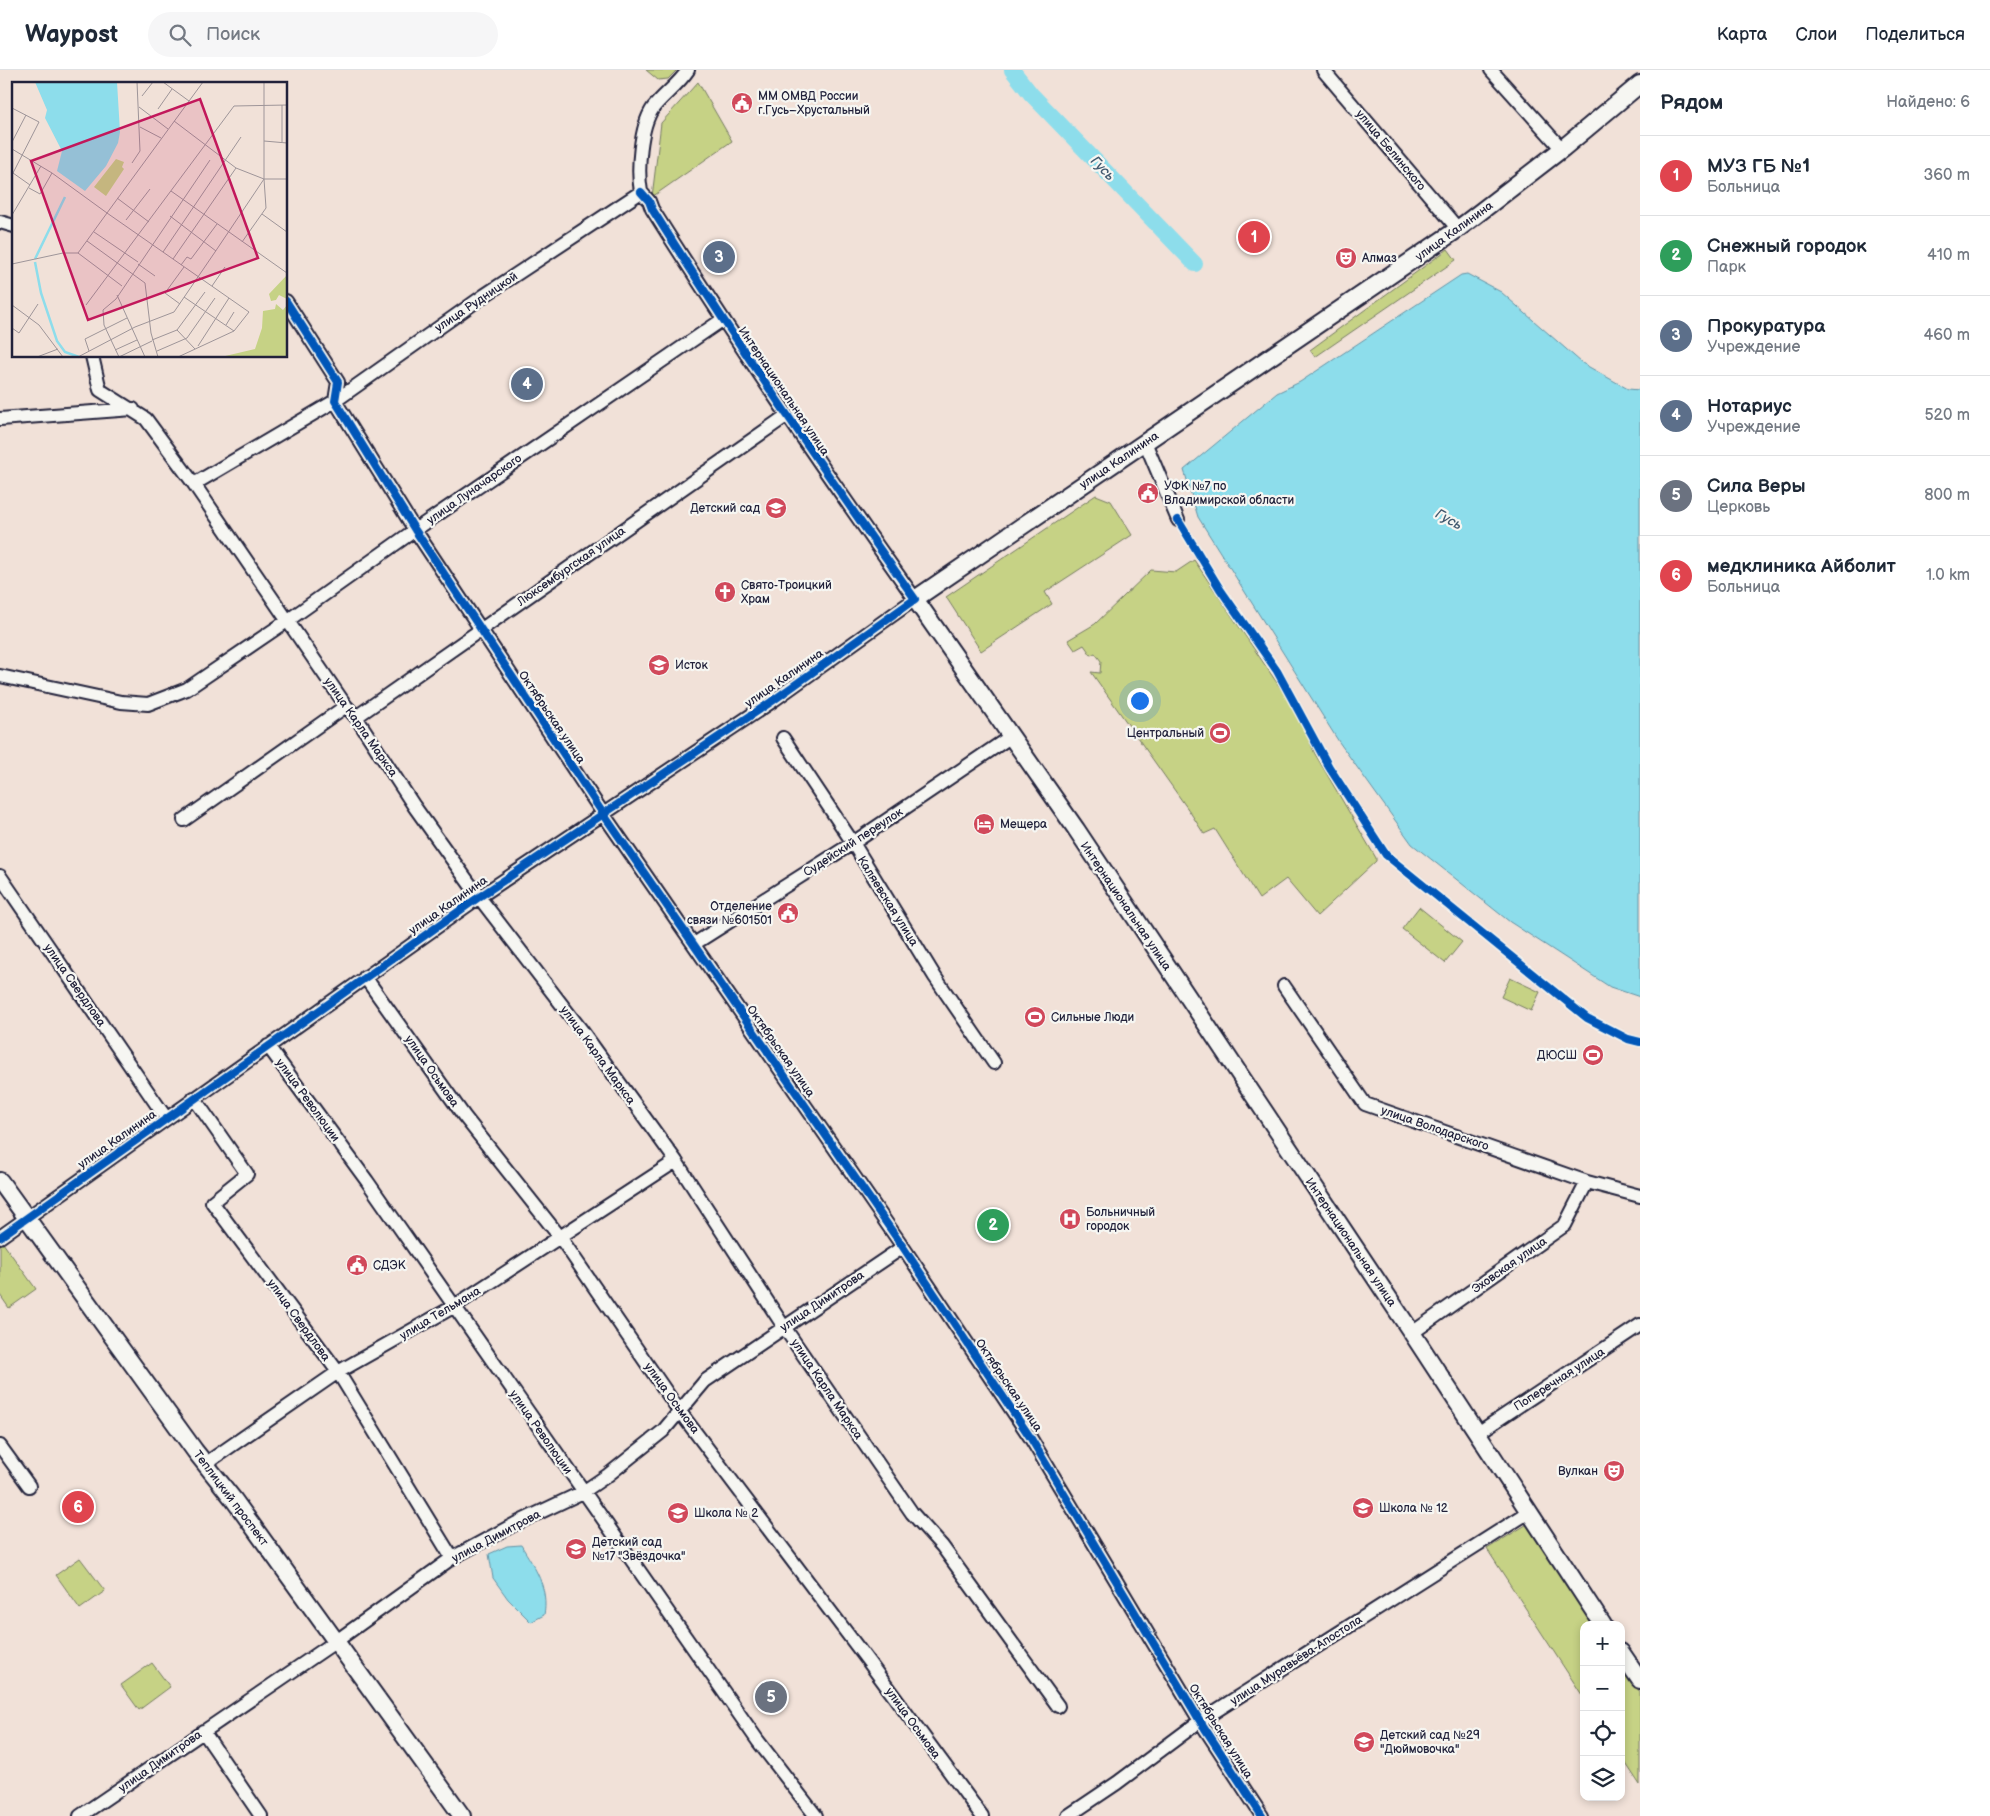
<!DOCTYPE html>
<html lang="ru">
<meta charset="utf-8">
<style>
body{margin:0;font-family:"Balsamiq Sans",sans-serif;background:#f6f6f7;color:#1f2937}
.controls{position:absolute;right:15px;bottom:15px;display:grid;overflow:hidden;border-radius:10px;box-shadow:0 2px 8px #0003}
.controls button{width:45px;height:45px;display:grid;place-items:center;padding:0;border:0;border-bottom:1px solid #e0e1e3;background:#fff;color:#1f2937;font:25px sans-serif}
.you{position:absolute;left:1139px;top:630px;width:18px;height:18px;margin:-12px;border:4px solid #fff;border-radius:50%;background:#1a73e8;box-shadow:0 0 0 8px #1a73e833}
.badge{display:grid;place-items:center;width:32px;height:32px;border-radius:50%;background:#db2777;color:#fff;font-size:16px;font-weight:700}
.pin{position:absolute;translate:-50% -50%;border:2px solid #fff;box-shadow:0 1px 5px #0006}
.list{margin:0;padding:0;list-style:none}
h2{display:flex;justify-content:space-between;align-items:center;height:65px;margin:0;padding:0 20px;font-size:21px}
h2 small{font-size:16px;font-weight:400;color:#747a83}
.list li{display:grid;grid-template-columns:32px 1fr auto;gap:15px;align-items:center;box-sizing:border-box;height:80px;padding:0 20px;border-top:1px solid #e0e1e3}
.list b{display:block;font-size:19px;white-space:nowrap}
.list p{margin:0;font-size:16px;white-space:nowrap;color:#747a83}
.list em{font-size:16px;font-style:normal;color:#747a83}
.icon{flex:none;width:28px;height:28px;fill:none;stroke:currentColor;stroke-width:2;stroke-linecap:round;stroke-linejoin:round}
.map{position:relative;flex:none;width:1640px;height:1746px;overflow:hidden}
header{display:flex;align-items:center;gap:30px;box-sizing:border-box;height:70px;padding:0 25px;background:#fff;border-bottom:1px solid #e0e1e3}
header strong{font-size:24px}
nav{display:flex;gap:28px;margin-inline-start:auto;font-size:18px}
.search{width:350px;height:45px;background:#f6f6f7;display:flex;align-items:center;gap:12px;box-sizing:border-box;padding:0 18px;border-radius:28px;color:#747a83;font-size:19px}
main{display:flex}
aside{flex:1;background:#fff}
.map>svg:first-child{display:block}
.green{fill:#c6d285;stroke:#747a60}
.water{fill:#8dddeb;stroke:#6292a5}
.lines{fill:none;stroke-linecap:round;stroke-linejoin:round}
.river{stroke:#8dddeb;stroke-width:16}
.minor-casing{stroke:#22223b;stroke-width:16}
.major-casing{stroke:#22223b;stroke-width:20}
.minor{stroke:#f6f6f2;stroke-width:12}
.major{stroke:#f6f6f2;stroke-width:16}
.cycleway-casing{stroke:#f6f6f2;stroke-width:11}
.cycleway{stroke:#0057b8;stroke-width:8}
.labels{text-anchor:middle;stroke-width:4.5;stroke-linejoin:round;paint-order:stroke}
.poi-label{font-size:12px;fill:#22223b;stroke:#f6f6f2;text-anchor:start}
.street-label{font-size:12px;fill:#22223b;stroke:#f6f6f2}
.water-label{font-size:14px;font-style:italic;fill:#425a70;stroke:#f6f6f2}
.inset-river{fill:none;stroke:#8dddeb;stroke-width:2.5}
.inset-road{fill:none;stroke:#9e9599;stroke-width:1}
.view{fill:#c2185b;fill-opacity:0.15;stroke:#c2185b;stroke-width:2.5}
.inset-edge{fill:none;stroke:#22223b;stroke-width:2.5}
</style>
<header>
<strong>Waypost</strong>
<div class="search"><svg class="icon" aria-label="search" viewBox="0 0 24 24"><circle cx="10" cy="10" r="6"/><path d="M15 15l6 6"/></svg>Поиск</div>
<nav><a>Карта</a><a>Слои</a><a>Поделиться</a></nav>
</header>
<main>
<div class="map">
<svg width="1640" height="1746" viewBox="0 0 1640 1746">
<rect width="100%" height="100%" fill="#f1e1d8"/>
<filter id="ink" filterUnits="userSpaceOnUse"><feTurbulence type="fractalNoise" baseFrequency=".02" numOctaves="2"/><feDisplacementMap in="SourceGraphic" scale="10" xChannelSelector="R" yChannelSelector="G"/><feConvolveMatrix kernelMatrix="1 2 1 2 8 2 1 2 1" color-interpolation-filters="sRGB"/></filter>
<g filter="url(#ink)">
<path class="green" d="M646,0h31l-9,9 -10,1z
M698,12l34,59 -80,56 9,-74z
M1448,179l8,11 -141,97 -5,-7z
M1096,425l15,6 21,34 -87,57 7,12 -71,47 -35,-54z
M1194,490l104,154 17,40 61,104v3l-59,55 -31,-37 -27,20 -44,-70 -11,5 -14,-22 -99,-140 9,1 1,-12 -6,-8 -4,2 -7,-10 -9,5 -7,-10 27,-16 56,-54 25,2z
M1419,837l43,35 -17,21 -43,-34z
M1510,908l30,14 -9,19 -30,-14z
M3,1173l33,46 -27,19 -9,-13v-50z
M1529,1453l67,102h-12v73l-97,-149z
M80,1488l25,33 -25,18 -24,-34z
M152,1593l18,24 -31,23 -18,-25z
M1621,1594l19,28v93l-19,-29z"/>
<path class="water" d="M1467,204l34,18 81,71 46,26 12,1v607l-30,-10 -100,-65 -98,-78 -73,-102 -141,-225 -14,-47 93,-77 23,-11 161,-107z
M521,1475c14,23 28,43 23,70l-13,7 -23,-23 -15,-21 -4,-24 18,-8z"/>
<g class="lines">
<path class="river" d="M1012,0l19,24 164,170"/>
<g class="minor-casing">
<path id="minor" d="M1323,0l135,159
M1491,0l71,79
M641,122c-4,-22 -1,-65 12,-84 11,-14 25,-23 35,-38
M0,152l14,4
M286,231l52,81 -3,19 80,129 189,285 299,432 127,190 170,284 62,95
M92,286l8,34 46,29 48,65 152,222 10,11 58,89 65,91 103,134 94,130 108,166 128,186 30,33 116,160
M0,349l133,-10
M1145,372l33,78
M194,414l141,-83 150,-106 156,-103
M0,606l121,26 27,2 39,-15 100,-68 128,-91 307,-210
M356,647l430,-301
M783,668l70,105 82,134 59,86
M184,750l162,-114
M0,806l166,242
M694,874l159,-101 157,-106
M365,907l99,139 96,121 120,175 188,249 114,155
M1284,916l81,118 222,78 53,14
M268,976l99,135 391,560 58,75
M194,1028l53,76 -35,28 126,170 114,186
M0,1167l479,-340 292,-195 144,-103c-91,-128 -179,-257 -263,-390l-3,-8 -8,-9
M1412,1263l153,-108 22,-43
M1478,1363l162,-108
M0,1376l29,40
M205,1394l133,-92 115,-65 223,-146
M203,1661l58,85
M80,1746l255,-174 117,-84 63,-34 68,-32 25,-17 55,-44 42,-50 198,-134
M1068,1746l49,-33 83,-62 329,-209"/>
</g>
<g class="major-casing">
<path id="major" d="M0,1111l195,270 39,49 228,316
M1603,1555l-191,-292 -336,-504 -161,-230 543,-370 104,-80 78,-65
M1621,1582l19,28"/>
</g>
<use href="#minor" class="minor"/>
<use href="#major" class="major"/>
<g class="cycleway-casing">
<path id="cycleway" d="M286,231l52,81 -3,19 80,129 189,285 299,432 127,190 170,284 62,95
M1178,450l42,69 57,82 52,96 57,88 201,163 41,21 12,3
M0,1167l479,-340 292,-195 144,-103c-91,-128 -179,-257 -263,-390l-3,-8 -8,-9"/>
</g>
<use href="#cycleway" class="cycleway"/>
</g>
</g>
<defs>
<g id="civic-disc" transform="scale(1.125)"><circle r="9.5" fill="#d1495b" stroke="#f6f6f2"/><path d="M-.6-6.5H3V-4.5H.6V-3L4-1V1h2V6H-6V1h2V-1L-.6-3ZM-1.2 2.5V6h2.4V2.5Z" fill="#fff"/></g>
<g id="theatre-disc" transform="scale(1.125)"><circle r="9.5" fill="#d1495b" stroke="#f6f6f2"/><path d="M-5-5.5Q0-4 5-5.5V0Q5 5 0 6Q-5 5-5 0ZM-3.3-2.5H-1v1.5H-3.3ZM1-2.5H3.3v1.5H1ZM-2.8 1Q0 5.5 2.8 1Z" fill="#fff"/></g>
<g id="school-disc" transform="scale(1.125)"><circle r="9.5" fill="#d1495b" stroke="#f6f6f2"/><path d="M0-5L7-2L0 1L-7-2ZM-4 1L0 2.5L4 1V4Q0 6-4 4Z" fill="#fff"/></g>
<g id="church-disc" transform="scale(1.125)"><circle r="9.5" fill="#d1495b" stroke="#f6f6f2"/><path d="M-1.2-6h2.4v3.5h3.3v2.4h-3.3V6h-2.4V-.1h-3.3v-2.4h3.3Z" fill="#fff"/></g>
<g id="stadium-disc" transform="scale(1.125)"><circle r="9.5" fill="#d1495b" stroke="#f6f6f2"/><path d="M0-5a6.5 5 0 1 0 0 10a6.5 5 0 1 0 0-10ZM-3.5-1.8h7v3.6h-7Z" fill="#fff"/></g>
<g id="hotel-disc" transform="scale(1.125)"><circle r="9.5" fill="#d1495b" stroke="#f6f6f2"/><path d="M-6-4.5h1.5V1H6V5H4.5V3h-9V5H-6ZM-4 0a1.8 1.8 0 1 1 3.6 0ZM.5 0V-2.5h3Q6-2.5 6 0Z" fill="#fff"/></g>
<g id="hospital-disc" transform="scale(1.125)"><circle r="9.5" fill="#d1495b" stroke="#f6f6f2"/><path d="M-5-5h3v3.5h4V-5h3V5h-3V1.5h-4V5h-3Z" fill="#fff"/></g>
</defs>
<g fill-rule="evenodd">
<use href="#civic-disc" x="742" y="33"/>
<use href="#theatre-disc" x="1346" y="188"/>
<use href="#civic-disc" x="1148" y="423"/>
<use href="#school-disc" x="776" y="438"/>
<use href="#church-disc" x="725" y="522"/>
<use href="#school-disc" x="659" y="595"/>
<use href="#stadium-disc" x="1220" y="663"/>
<use href="#hotel-disc" x="984" y="754"/>
<use href="#civic-disc" x="788" y="843"/>
<use href="#stadium-disc" x="1035" y="947"/>
<use href="#stadium-disc" x="1593" y="985"/>
<use href="#hospital-disc" x="1070" y="1149"/>
<use href="#civic-disc" x="357" y="1195"/>
<use href="#theatre-disc" x="1614" y="1401"/>
<use href="#school-disc" x="1363" y="1438"/>
<use href="#school-disc" x="678" y="1443"/>
<use href="#school-disc" x="576" y="1479"/>
<use href="#school-disc" x="1364" y="1672"/>
</g>
<g class="labels">
<g class="poi-label">
<text x="758" y="30">ММ ОМВД России<tspan x="758" dy="14">г.Гусь–Хрустальный</tspan></text>
<text x="1362" y="192">Алмаз</text>
<text x="1164" y="420">УФК №7 по<tspan x="1164" dy="14">Владимирской области</tspan></text>
<text x="760" y="442" text-anchor="end">Детский сад</text>
<text x="741" y="519">Свято-Троицкий<tspan x="741" dy="14">Храм</tspan></text>
<text x="675" y="599">Исток</text>
<text x="1204" y="667" text-anchor="end">Центральный</text>
<text x="1000" y="758">Мещера</text>
<text x="772" y="840" text-anchor="end">Отделение<tspan x="772" dy="14">связи №601501</tspan></text>
<text x="1051" y="951">Сильные Люди</text>
<text x="1577" y="989" text-anchor="end">ДЮСШ</text>
<text x="1086" y="1146">Больничный<tspan x="1086" dy="14">городок</tspan></text>
<text x="373" y="1199">СДЭК</text>
<text x="1598" y="1405" text-anchor="end">Вулкан</text>
<text x="1379" y="1442">Школа № 12</text>
<text x="694" y="1447">Школа № 2</text>
<text x="592" y="1476">Детский сад<tspan x="592" dy="14">№17 "Звёздочка"</tspan></text>
<text x="1380" y="1669">Детский сад №29<tspan x="1380" dy="14">"Дюймовочка"</tspan></text>
</g>
<g class="street-label">
<text transform="translate(1391 80) rotate(50)" y="4">улица Белинского</text>
<text transform="translate(1454 161) rotate(-36)" y="4">улица Калинина</text>
<text transform="translate(476 232) rotate(-34)" y="4">улица Рудницкой</text>
<text transform="translate(784 321) rotate(56)" y="4">Интернациональная улица</text>
<text transform="translate(1119 390) rotate(-34)" y="4">улица Калинина</text>
<text transform="translate(474 419) rotate(-35)" y="4">улица Луначарского</text>
<text transform="translate(571 496) rotate(-35)" y="4">Люксембургская улица</text>
<text transform="translate(784 608) rotate(-35)" y="4">улица Калинина</text>
<text transform="translate(552 647) rotate(56)" y="4">Октябрьская улица</text>
<text transform="translate(361 657) rotate(55)" y="4">улица Карла Маркса</text>
<text transform="translate(853 772) rotate(-33)" y="4">Судейский переулок</text>
<text transform="translate(888 831) rotate(58)" y="4">Каляевская улица</text>
<text transform="translate(448 835) rotate(-35)" y="4">улица Калинина</text>
<text transform="translate(1126 836) rotate(56)" y="4">Интернациональная улица</text>
<text transform="translate(75 915) rotate(55)" y="4">улица Свердлова</text>
<text transform="translate(781 981) rotate(55)" y="4">Октябрьская улица</text>
<text transform="translate(598 985) rotate(54)" y="4">улица Карла Маркса</text>
<text transform="translate(432 1001) rotate(55)" y="4">улица Осьмова</text>
<text transform="translate(308 1030) rotate(54)" y="4">улица Революции</text>
<text transform="translate(1435 1058) rotate(19)" y="4">улица Володарского</text>
<text transform="translate(117 1069) rotate(-35)" y="4">улица Калинина</text>
<text transform="translate(1351 1172) rotate(56)" y="4">Интернациональная улица</text>
<text transform="translate(1509 1195) rotate(-35)" y="4">Эховская улица</text>
<text transform="translate(822 1231) rotate(-34)" y="4">улица Димитрова</text>
<text transform="translate(440 1243) rotate(-31)" y="4">улица Тельмана</text>
<text transform="translate(299 1250) rotate(54)" y="4">улица Свердлова</text>
<text transform="translate(1559 1309) rotate(-33)" y="4">Поперечная улица</text>
<text transform="translate(1009 1315) rotate(56)" y="4">Октябрьская улица</text>
<text transform="translate(827 1319) rotate(56)" y="4">улица Карла Маркса</text>
<text transform="translate(672 1328) rotate(54)" y="4">улица Осьмова</text>
<text transform="translate(541 1362) rotate(55)" y="4">улица Революции</text>
<text transform="translate(231 1428) rotate(53)" y="4">Теплицкий проспект</text>
<text transform="translate(496 1466) rotate(-28)" y="4">улица Димитрова</text>
<text transform="translate(1296 1590) rotate(-33)" y="4">улица Муравьёва-Апостола</text>
<text transform="translate(913 1653) rotate(54)" y="4">улица Осьмова</text>
<text transform="translate(1221 1661) rotate(58)" y="4">Октябрьская улица</text>
<text transform="translate(160 1691) rotate(-35)" y="4">улица Димитрова</text>
</g>
<g class="water-label">
<text transform="translate(1103 98) rotate(46)" y="5">Гусь</text>
<text transform="translate(1449 449) rotate(29)" y="5">Гусь</text>
</g>
</g>
<g transform="translate(12 12)">
<rect width="275" height="275" fill="#f1e1d8"/>
<path d="M104,77l8,3 -2,5 2,2 -18,27 -12,-9zM275,193v24l-8,-4 -3,5 -5,1 -2,-7zM264,222l7,6 4,-5v52h-66l34,-8 7,-21 1,-17 12,-2z" fill="#c6d285"/>
<path d="M23,0h82l3,50 -2,11 -12,23 -21,25 -28,-20 5,-20 -17,-33 2,-8z" fill="#8dddeb"/>
<path class="inset-river" d="M23,177l30,-62M23,180l6,31 16,48 8,11 14,5"/>
<path class="inset-road" d="M151,0l26,19M130,14l11,-14M127,25l29,22M0,26l27,14 -27,53M146,27l14,-20M162,39l62,47 28,11h23M128,45l21,11M252,59l23,2M0,60l14,-27M270,60v-37M0,67l40,24 55,40 96,-131M120,81l8,-12 -3,-69M1,91l17,12M17,106l11,6 12,-21M159,109l116,82M105,116l32,24M250,132l25,18M0,133l29,-49M158,134l46,35M114,138l24,-31M82,150l44,30M75,159l58,42 6,50 7,24M230,160l24,-34 -2,-29M151,170l78,-115M66,171l29,-40 142,99 -15,19 -56,26M66,171l44,33M161,177l63,-91M0,182l51,-11h15M126,182l17,12M169,183l6,-8 4,2 26,-35M200,204l13,-19M105,213l28,62M172,215l50,34M168,222l-15,-11 19,-26M0,223l27,20 24,32M74,223l148,-199 53,-1M214,243l8,-13M0,246l7,5 19,-29M165,248l18,19M140,258l25,-10 28,-38M140,259l-33,16 -15,-32 -1,-15 13,-11 94,-139M186,264l31,-48M103,268l22,-10M77,269l-4,-12 42,-21M145,269l30,-13 28,-40M25,275l21,-8M66,275l57,-30 39,-15 41,-60 49,-73v-97"/>
<path class="view" d="M188,17l58,159 -170,62 -57,-159z"/>
<rect width="275" height="275" class="inset-edge"/>
</g>
</svg>
<div class="controls">
<button>+</button>
<button>−</button>
<button><svg class="icon" aria-label="locate" viewBox="0 0 24 24"><circle cx="12" cy="12" r="6"/><path d="M12 2v4M12 18v4M2 12h4M18 12h4"/></svg></button>
<button><svg class="icon" aria-label="layers" viewBox="0 0 24 24"><path d="M12 4l9 5-9 5-9-5zM3 14l9 5 9-5"/></svg></button>
</div>
<div class="you"></div>
<div class="pin badge" style="left:1254px;top:167px;background:#e0444e">1</div>
<div class="pin badge" style="left:993px;top:1155px;background:#2e9e5b">2</div>
<div class="pin badge" style="left:719px;top:187px;background:#5c6f8a">3</div>
<div class="pin badge" style="left:527px;top:314px;background:#5c6f8a">4</div>
<div class="pin badge" style="left:771px;top:1627px;background:#6b7280">5</div>
<div class="pin badge" style="left:78px;top:1437px;background:#e0444e">6</div>
</div>
<aside>
<h2>Рядом<small>Найдено: 6</small></h2>
<ul class="list">
<li><span class="badge" style="background:#e0444e">1</span><div><b>МУЗ ГБ №1</b><p>Больница</p></div><em>360 m</em></li>
<li><span class="badge" style="background:#2e9e5b">2</span><div><b>Снежный городок</b><p>Парк</p></div><em>410 m</em></li>
<li><span class="badge" style="background:#5c6f8a">3</span><div><b>Прокуратура</b><p>Учреждение</p></div><em>460 m</em></li>
<li><span class="badge" style="background:#5c6f8a">4</span><div><b>Нотариус</b><p>Учреждение</p></div><em>520 m</em></li>
<li><span class="badge" style="background:#6b7280">5</span><div><b>Сила Веры</b><p>Церковь</p></div><em>800 m</em></li>
<li><span class="badge" style="background:#e0444e">6</span><div><b>медклиника Айболит</b><p>Больница</p></div><em>1.0 km</em></li>
</ul>
</aside>
</main>
